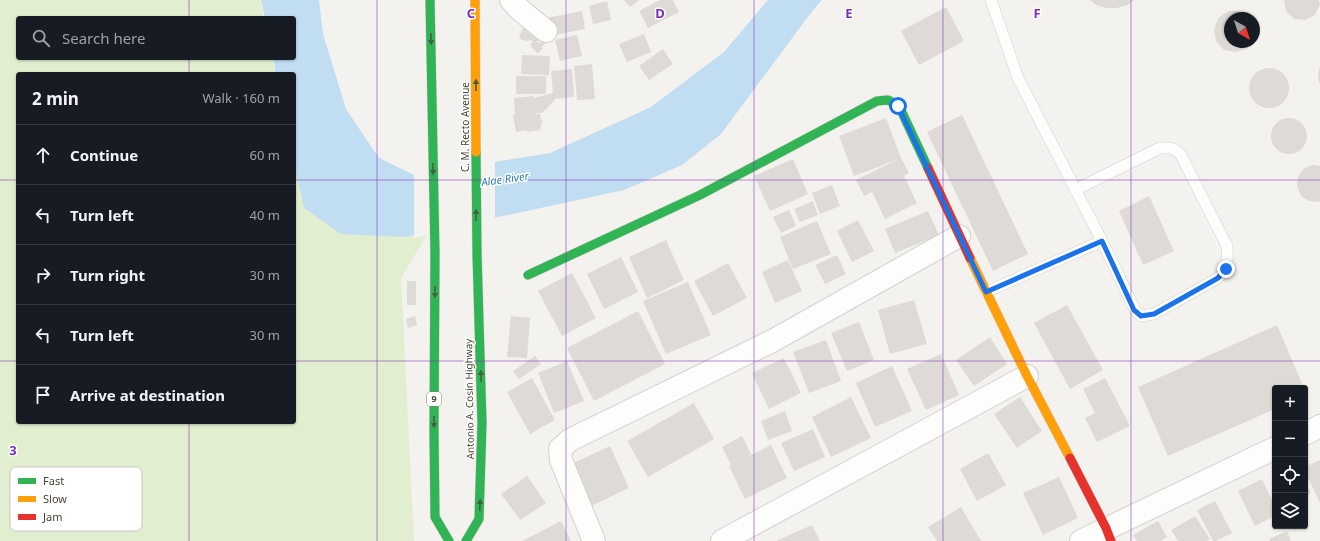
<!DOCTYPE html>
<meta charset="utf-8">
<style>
body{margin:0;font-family:"Noto Sans",sans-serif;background:#242831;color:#f1f3f6}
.controls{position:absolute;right:12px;bottom:12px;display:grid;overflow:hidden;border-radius:4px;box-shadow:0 1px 3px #0004}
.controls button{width:36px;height:36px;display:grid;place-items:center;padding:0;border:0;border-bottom:1px solid #363941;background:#171b24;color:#f1f3f6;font:20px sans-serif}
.compass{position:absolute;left:1224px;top:12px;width:36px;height:36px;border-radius:50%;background:#171b24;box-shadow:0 1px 3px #0004;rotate:141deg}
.stop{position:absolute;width:12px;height:12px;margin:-9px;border:3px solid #1a73e8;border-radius:50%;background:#fff}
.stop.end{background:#1a73e8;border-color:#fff;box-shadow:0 1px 4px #0008}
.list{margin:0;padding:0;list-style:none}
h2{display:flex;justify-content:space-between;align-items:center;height:52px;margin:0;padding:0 16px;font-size:17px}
h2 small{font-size:13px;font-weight:400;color:#9ea1a6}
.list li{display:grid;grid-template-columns:26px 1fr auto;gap:12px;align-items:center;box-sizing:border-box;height:60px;padding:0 16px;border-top:1px solid #363941}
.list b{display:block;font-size:15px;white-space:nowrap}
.list em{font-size:13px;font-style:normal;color:#9ea1a6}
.icon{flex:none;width:22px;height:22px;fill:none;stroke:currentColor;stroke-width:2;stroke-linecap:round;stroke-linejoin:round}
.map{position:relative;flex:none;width:1320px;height:541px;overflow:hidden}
.search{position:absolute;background:#171b24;box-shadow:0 1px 3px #0004;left:16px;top:16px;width:280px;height:44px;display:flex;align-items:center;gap:10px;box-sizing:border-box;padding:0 14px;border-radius:4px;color:#9ea1a6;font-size:15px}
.panel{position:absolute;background:#171b24;box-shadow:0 1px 3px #0004;left:16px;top:72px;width:280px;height:352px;border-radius:4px}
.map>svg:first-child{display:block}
.green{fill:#e1eecf}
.water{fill:#c0ddf1}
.pier{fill:#f4f2ee}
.building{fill:#dedbd6}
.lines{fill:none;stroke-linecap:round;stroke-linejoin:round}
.lane-casing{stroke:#d2d0cb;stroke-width:12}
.street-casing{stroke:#d2d0cb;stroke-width:24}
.fast-casing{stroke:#d3cfc5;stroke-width:10}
.slow-casing{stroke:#d3cfc5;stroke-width:10}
.jam-casing{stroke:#d3cfc5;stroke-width:10}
.lane{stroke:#fdfdfc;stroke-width:11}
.street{stroke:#fdfdfc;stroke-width:22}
.fast{stroke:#30b455;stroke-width:9}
.slow{stroke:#ff9f0a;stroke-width:9}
.jam{stroke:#e5322d;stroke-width:9}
.oneway{fill:#446040}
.route{stroke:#1a73e8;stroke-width:5}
.grid{fill:none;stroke:#7b2cbf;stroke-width:1;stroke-opacity:0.55}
.labels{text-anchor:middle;stroke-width:3;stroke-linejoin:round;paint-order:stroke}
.shield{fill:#fff;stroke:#817c74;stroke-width:1}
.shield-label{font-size:9px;font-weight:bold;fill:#4b4439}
.street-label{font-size:10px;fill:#4b4439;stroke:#fff}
.water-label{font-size:11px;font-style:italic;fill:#2e7ab2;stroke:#fff}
.key{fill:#fff;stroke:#c9c7c4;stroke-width:1}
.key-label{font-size:11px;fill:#4b4439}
.grid-label{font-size:13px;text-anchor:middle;font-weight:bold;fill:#7b2cbf;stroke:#fff;stroke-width:3;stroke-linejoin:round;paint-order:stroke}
</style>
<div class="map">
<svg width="1320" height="541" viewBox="0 0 1320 541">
<rect width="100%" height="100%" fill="#f4f2ee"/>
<path class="green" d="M0,0h260l4,18h-246v40h254l4,16h-258v348h276v-262l112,77 22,-4 -27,45 13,263h-414z"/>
<path class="water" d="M261,0h58l4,34 23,75 33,49 35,17 136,-22 101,-46 73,-55 44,-52h54l-12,14 -89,120 -39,31 -58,25 -218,47 -65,-3 -37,-26 -10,-45v-89h-18l-3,-16h21v-40h-29z"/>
<path class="pier" d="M495,160v60l-81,18v-65z"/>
<path class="building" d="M624,0h15l-9,7z
M660,0h13l6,12 -31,16 -9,-17z
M1090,0h44l-6,5 -11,3h-11l-10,-3z
M1284,0h35l1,5 -5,10 -10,5 -11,-1 -8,-8z
M607,1l4,19 -18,4 -4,-18z
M946,7l18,34 -45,24 -18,-34z
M582,11l3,18 -35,7 -4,-18z
M1228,11h12l10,6 1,1h-21v24h22l-5,7 -11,3 -12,-2 -8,-9 -2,-11 4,-12z
M523,27l22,8 -8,7 2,1 4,-3 2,4 -4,3 2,1 -5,6 -6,-6 -2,-4 3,-2 -2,-2 -5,1 -7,-3z
M644,34l7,18 -24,10 -8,-18z
M577,35l5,21 -22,5 -5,-21z
M663,49l10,15 -24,16 -10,-14z
M522,55l28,1 -1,19 -28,-1z
M592,64l3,35 -18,1 -3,-34z
M1320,67v16h-1l-1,-10z
M1249 88a20 20 0 1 1 40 0a20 20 0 1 1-40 0Z
M572,69l2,28 -19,2v1l-13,13h-7l1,1h4l2,8 -2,8 -13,2v-2l-11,2 -3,-17h2l-1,-17 20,-2v2l19,-5 -2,-22z
M516,76h30v18h-30z
M962,115l66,139 -35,17 -66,-139z
M1271 136a18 18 0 1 1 36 0a18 18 0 1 1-36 0Z
M886,118l15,40 8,15 -5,3 13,27 -32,16 -13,-27 -8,4 -8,-16 43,-21 -45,17 -15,-40z
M793,159l15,35 -38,17 -16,-35z
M1312,165l8,1v36h-1l-10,-1 -8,-5 -4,-9 1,-10 5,-8z
M832,185l8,21 -20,8 -8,-21z
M1149,196l25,55 -31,14 -24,-54z
M813,201l5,14 -18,7 -6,-13z
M789,210l7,16 -15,7 -8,-16z
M928,211l11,24 -44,18 -10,-24z
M858,220l16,31 -22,11 -15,-31z
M817,221l14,33 -38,15 -13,-32z
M666,240l18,40 -37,18 -18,-41z
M837,255l9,19 -21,10 -10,-19z
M621,257l17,35 -34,17 -17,-35z
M788,260l14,31 -27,12 -13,-31z
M728,263l19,35 -34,18 -19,-35z
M572,273l24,45 -34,18 -24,-45z
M407,281h9v24h-9z
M688,282l23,53 -45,19 -23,-53z
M914,300l13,44 -37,10 -12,-44z
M1067,305l36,65 -33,19 -36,-66z
M638,311l27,53 -71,37 -27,-53z
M415,316l2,9 -9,3 -2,-9z
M511,316l19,2 -3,40 -20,-1z
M859,322l15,38 -27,11 -16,-38z
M1277,325l27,63h-29v21l-107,47 -30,-69z
M990,337l17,27 -33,22 -18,-26z
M826,340l15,41 -32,12 -16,-41z
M941,354l18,41 -33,15 -19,-41z
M535,356l6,8 -22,15 -6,-8z
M784,358l17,35 -32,16 -17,-36z
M567,361l17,40 -30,12 -16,-40z
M892,366l20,45 -37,16 -19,-44z
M532,378l23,42 -25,14 -23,-42z
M1105,378l25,48 -33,16 -12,-24 10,-5 -12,-24z
M851,397l20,41 -40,19 -19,-40z
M1020,397l22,34 -25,17 -23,-34z
M694,403l20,36 -66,38 -21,-36z
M785,411l7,20 -24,9 -7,-19z
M813,429l12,28 -31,14 -13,-28z
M742,436l9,18 -6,4 26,-13 16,33 -42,21 -16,-33 2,-1 -9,-18z
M610,446l19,42 -42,20 -20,-42z
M988,453l18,32 -29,16 -17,-32z
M1320,460v43l-15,-32v-4z
M527,476l19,27 -26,17 -19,-26z
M1059,477l19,41 -35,17 -20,-42z
M1262,479l13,28v9l-20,10 -17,-35z
M1305,482l6,11 -6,3z
M1215,501l17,32 -16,8h-3l-16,-31z
M961,507l20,34h-44l-9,-14z
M1195,516l15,23 -4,2h-28l-7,-11z
M561,521l10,20h-49z
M1158,521l9,16 -7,4h-23l-4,-6z
M812,525l8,16h-44z
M1287,531l4,10h-21l-1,-2z"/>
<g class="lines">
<g class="lane-casing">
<path id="lane" d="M991,0l27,78 84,163 33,69 6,6 13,-2 64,-36c10,-11 10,-17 9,-32l-46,-91c-6,-7 -11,-8 -21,-7l-85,42
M986,292l116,-51"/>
</g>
<g class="street-casing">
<path id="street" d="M511,0l8,9 27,22
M1305,434l15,-8
M594,541l-33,-81 -1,-11 10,-9 204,-100 185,-104
M722,541l305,-165
M1081,541l194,-93"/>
</g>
<g class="fast-casing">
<path id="fast" d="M430,0l5,253 -1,179 1,85 14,24
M528,275l172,-80 177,-94 11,-1 11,6 29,62
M466,541l13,-22 3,-96 -5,-169 -1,-102"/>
</g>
<g class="slow-casing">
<path id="slow" d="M475,0l1,152
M970,258l57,118 43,82"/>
</g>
<g class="jam-casing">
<path id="jam" d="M928,168l42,90
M1070,458l36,70 5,13"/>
</g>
<use href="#lane" class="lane"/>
<use href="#street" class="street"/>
<use href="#fast" class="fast"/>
<use href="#slow" class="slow"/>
<use href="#jam" class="jam"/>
</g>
<defs><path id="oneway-solid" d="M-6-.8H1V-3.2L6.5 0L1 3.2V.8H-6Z"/></defs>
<g class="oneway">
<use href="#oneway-solid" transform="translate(431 39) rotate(89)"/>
<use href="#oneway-solid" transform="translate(476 85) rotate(-90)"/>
<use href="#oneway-solid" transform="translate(433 169) rotate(89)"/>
<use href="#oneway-solid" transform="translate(476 215) rotate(-90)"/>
<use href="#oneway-solid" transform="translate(435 292) rotate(90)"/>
<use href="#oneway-solid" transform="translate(481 376) rotate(-92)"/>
<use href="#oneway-solid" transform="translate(434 422) rotate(90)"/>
<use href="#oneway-solid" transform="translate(480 505) rotate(-88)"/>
</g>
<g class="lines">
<path class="route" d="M898,106l88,186 116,-51 32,69 7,6 13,-2 64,-36 8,-9"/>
</g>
<path class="grid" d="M189,0v18M377,0v541M566,0v541M754,0v541M943,0v541M1131,0v541M189,58v16M0,180h18M294,180h1026M0,361h18M294,361h1026M189,422v119"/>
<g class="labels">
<rect class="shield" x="427" y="392" width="14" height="14" rx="3"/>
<g class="shield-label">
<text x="434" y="402">9</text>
</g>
<g class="street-label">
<text transform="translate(465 127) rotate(-90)" y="4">C. M. Recto Avenue</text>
<text transform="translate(469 399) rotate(-91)" y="4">Antonio A. Cosin Highway</text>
</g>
<g class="water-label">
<text transform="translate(505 179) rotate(-8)" y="4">Alae River</text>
</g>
</g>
<rect x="10" y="467" width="132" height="64" rx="6" class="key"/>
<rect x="18" y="478" width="18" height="6" fill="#30b455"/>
<rect x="18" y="496" width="18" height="6" fill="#ff9f0a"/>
<rect x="18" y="514" width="18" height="6" fill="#e5322d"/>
<g class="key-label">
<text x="43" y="485">Fast</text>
<text x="43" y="503">Slow</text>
<text x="43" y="521">Jam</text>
</g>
<g class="grid-label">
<text x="471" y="18">C</text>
<text x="660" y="18">D</text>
<text x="849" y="18">E</text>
<text x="1037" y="18">F</text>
<text x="13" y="455">3</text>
</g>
</svg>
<div class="controls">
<button>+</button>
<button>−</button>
<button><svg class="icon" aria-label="locate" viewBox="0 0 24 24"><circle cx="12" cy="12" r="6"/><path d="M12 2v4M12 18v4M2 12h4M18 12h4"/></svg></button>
<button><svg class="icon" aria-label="layers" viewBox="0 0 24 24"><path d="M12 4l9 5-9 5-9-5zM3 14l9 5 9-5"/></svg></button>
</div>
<svg class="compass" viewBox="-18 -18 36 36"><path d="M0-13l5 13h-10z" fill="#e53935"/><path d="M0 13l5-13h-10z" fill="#9ea1a6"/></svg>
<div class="stop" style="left:898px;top:106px"></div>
<div class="stop end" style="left:1226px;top:269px"></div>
<div class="search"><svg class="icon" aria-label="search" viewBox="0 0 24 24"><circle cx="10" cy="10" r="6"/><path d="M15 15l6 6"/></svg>Search here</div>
<section class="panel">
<h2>2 min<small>Walk · 160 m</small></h2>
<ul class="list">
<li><svg class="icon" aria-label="ahead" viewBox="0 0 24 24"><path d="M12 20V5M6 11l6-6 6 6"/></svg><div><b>Continue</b></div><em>60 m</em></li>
<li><svg class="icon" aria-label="left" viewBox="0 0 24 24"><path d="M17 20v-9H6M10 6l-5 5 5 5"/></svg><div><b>Turn left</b></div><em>40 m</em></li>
<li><svg class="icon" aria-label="right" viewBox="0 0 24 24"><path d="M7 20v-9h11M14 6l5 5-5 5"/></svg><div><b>Turn right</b></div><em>30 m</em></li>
<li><svg class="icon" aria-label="left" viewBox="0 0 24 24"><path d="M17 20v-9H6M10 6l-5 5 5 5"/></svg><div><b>Turn left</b></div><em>30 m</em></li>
<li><svg class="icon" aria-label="arrive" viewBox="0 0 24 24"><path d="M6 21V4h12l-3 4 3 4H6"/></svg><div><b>Arrive at destination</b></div></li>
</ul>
</section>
</div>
